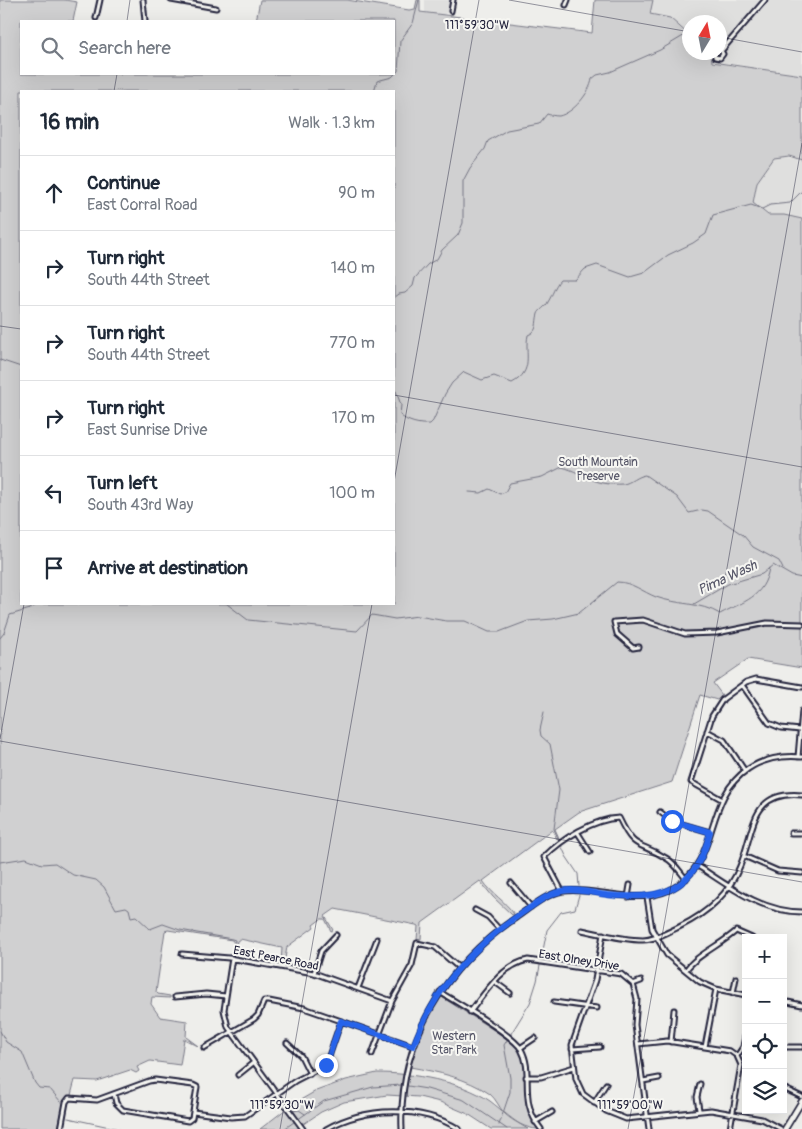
<!DOCTYPE html>
<meta charset="utf-8">
<style>
body{margin:0;font-family:Pangolin,sans-serif;background:#f6f6f7;color:#1f2937}
.controls{position:absolute;right:15px;bottom:15px;display:grid;overflow:hidden;border-radius:0px;box-shadow:0 5px 20px #0002}
.controls button{width:45px;height:45px;display:grid;place-items:center;padding:0;border:0;border-bottom:1px solid #e0e1e3;background:#fff;color:#1f2937;font:25px sans-serif}
.compass{position:absolute;left:682px;top:15px;width:45px;height:45px;border-radius:50%;background:#fff;box-shadow:0 5px 20px #0002;rotate:10deg}
.stop{position:absolute;width:15px;height:15px;margin:-11px;border:4px solid #2563eb;border-radius:50%;background:#fff}
.stop.end{background:#2563eb;border-color:#fff;box-shadow:0 1px 5px #0008}
.list{margin:0;padding:0;list-style:none}
h2{display:flex;justify-content:space-between;align-items:center;height:65px;margin:0;padding:0 20px;font-size:21px}
h2 small{font-size:16px;font-weight:400;color:#747a83}
.list li{display:grid;grid-template-columns:32px 1fr auto;gap:15px;align-items:center;box-sizing:border-box;height:75px;padding:0 20px;border-top:1px solid #e0e1e3}
.list b{display:block;font-size:19px;white-space:nowrap}
.list p{margin:0;font-size:16px;white-space:nowrap;color:#747a83}
.list em{font-size:16px;font-style:normal;color:#747a83}
.icon{flex:none;width:28px;height:28px;fill:none;stroke:currentColor;stroke-width:2;stroke-linecap:round;stroke-linejoin:round}
.map{position:relative;flex:none;width:802px;height:1129px;overflow:hidden}
.search{position:absolute;background:#fff;box-shadow:0 5px 20px #0002;left:20px;top:20px;width:375px;height:55px;display:flex;align-items:center;gap:12px;box-sizing:border-box;padding:0 18px;border-radius:0px;color:#747a83;font-size:19px}
.panel{position:absolute;background:#fff;box-shadow:0 5px 20px #0002;left:20px;top:90px;width:375px;height:515px;border-radius:0px}
.map>svg:first-child{display:block}
.built{fill:#dfdfde}
.green{fill:#d0d0d1;stroke:#797986;fill-rule:evenodd}
.lines{fill:none;stroke-linecap:round;stroke-linejoin:round}
.stream{stroke:#727281;stroke-width:1}
.street-casing{stroke:#22223b;stroke-width:7}
.secondary-casing{stroke:#22223b;stroke-width:8}
.street{stroke:#f6f6f2;stroke-width:3}
.secondary{stroke:#f6f6f2;stroke-width:4.5}
.route{stroke:#2563eb;stroke-width:6}
.ticks{fill:none;stroke:#22223b;stroke-width:1;stroke-opacity:0.45}
.labels{text-anchor:middle;stroke-width:4;stroke-linejoin:round;paint-order:stroke}
.park-label{font-size:12px;fill:#565668;stroke:#f6f6f2}
.street-label{font-size:12px;fill:#22223b;stroke:#f6f6f2}
.water-label{font-size:14px;font-style:italic;fill:#575769;stroke:#f6f6f2}
.ticks-label{font-size:12px;text-anchor:middle;fill:#22223b;stroke:#f6f6f2;stroke-width:4;stroke-linejoin:round;paint-order:stroke}
</style>
<div class="map">
<svg width="802" height="1129" viewBox="0 0 802 1129">
<rect width="100%" height="100%" fill="#eeeeeb"/>
<filter id="ink" filterUnits="userSpaceOnUse"><feTurbulence type="fractalNoise" baseFrequency=".02" numOctaves="2"/><feDisplacementMap in="SourceGraphic" scale="10" xChannelSelector="R" yChannelSelector="G"/><feConvolveMatrix kernelMatrix="1 2 1 2 8 2 1 2 1" color-interpolation-filters="sRGB"/></filter>
<g filter="url(#ink)">
<path class="built" d="M425,0h26l-3,12 -7,4 -16,-1z
M652,0h150v75l-90,-14 -1,-8 9,-1v-30h-30l-1,13 -19,-17 -20,-4z
M779,156l23,4v59l-18,-4h-16l-15,-12 4,-22 17,-23z"/>
<path class="green" d="M0,0h65l12,2 -4,19h-52v53h373v-53h-138l4,-21h87l62,10 6,-1 2,-9h3v12l172,21 3,-33h58l-3,14 20,4 19,17 1,17 21,1 1,9 90,13v85l-13,-4 -15,2 -17,24 -4,21 15,12h16l18,4v449l-54,-9 -35,24 9,12 -5,5 -17,-5 -28,87 -93,30 -24,17 4,9 -2,1 -5,-9 -69,51c9,13 22,20 31,33l-2,1 -19,-18 -13,-16 -58,42 -1,16 -4,1 1,-14 -2,-1 -81,-16 -10,7 8,14 -2,1 -6,-12h-4l-8,6 1,2 -27,20 -3,17 -3,-1 1,-15 -42,-9 -3,2 -3,15 -2,-1 2,-12 -2,-3 -64,-10 -3,1 -9,61 2,2 12,2v2l-18,-1 -1,7 9,13 27,4 -1,16 12,9 -14,-7 -4,26 -30,-4 -13,6 2,4 -3,2 -6,-3 -33,11 -22,-1 -4,15 -7,5 -6,29h-58zM21,91h373v513h-373z
M440,996l68,43 11,10 5,13 2,42 12,25c-11,0 -26,-8 -34,-16 -5,-6 -8,-14 -14,-19 -23,-16 -52,-22 -80,-27l15,-43z
M377,1073c35,0 84,8 113,28 13,10 23,20 38,28h-37l-23,-15 -28,-12 -21,-5 -32,-2 -43,7 -23,10 -25,17h-36l30,-23 26,-15 30,-11z"/>
<g class="lines">
<path class="stream" d="M707,52l4,2
M374,91l3,-10 15,-4 6,-6 2,-30 13,-18 6,-23
M394,298l5,-4 6,-1 8,-7 2,-8 13,-14 9,-5 5,-9 16,-15 5,-12v-42l7,-13 15,-19 3,-8 19,-11 32,-6 8,-10c3,1 8,2 12,2 14,-3 31,-23 33,-37l5,-4 13,-3 50,-22 25,-15 5,4
M0,360l21,7
M394,390l2,1 5,14 -1,10c7,7 20,10 30,9l3,-3 12,-27 7,-11 12,-11 18,8 12,-4 18,7c23,-12 12,-30 16,-48 11,-4 7,-12 10,-21 1,-4 8,-7 10,-12 5,-8 6,-15 12,-22h15l10,-11 12,-4 33,12 14,-4 24,-18 25,-12 13,-9 7,-19 38,-10 11,4 8,-4 20,-2 12,-12
M469,492l12,1 8,-4 11,5 5,-2 5,-9 32,-6 20,-10c25,7 30,19 61,17 8,-1 13,-8 22,-9l32,22 12,16 13,-3 6,1 35,24 10,12 26,14 4,8
M227,604l21,16 109,11 15,-16 23,4 23,-3 28,5h19l24,11h10l29,-11 25,-2 26,-6 38,-31c15,0 26,10 39,15 22,8 44,5 64,17 24,-13 44,-16 49,-46
M694,604l34,-20 34,-10 11,-9 19,11 10,2
M0,638l4,-5 6,-18 20,-6 8,-5
M544,712l-4,18 1,6 9,8 9,46 -5,39 12,27 12,18 1,12
M0,862l26,-4 16,6 13,-1 18,12 23,5 8,7 12,22 10,-2 3,2 2,8 5,-1 14,13 13,-5 17,6 52,9 3,1 -2,16
M0,1031l6,11 16,10 13,31 4,5 11,1 11,13
M408,1086l19,3 37,11 43,29
M292,1111l7,-1 6,4
M68,1118l51,11
M499,1125l11,-33v-14l-6,-33 26,-42 7,-22 10,-51 14,-18 14,-3 4,-14
M284,1129l40,-28 49,-14 28,-2"/>
<g class="street-casing">
<path id="street" d="M143,0l2,21
M171,0l45,8
M566,5l2,-5
M451,11l2,-11
M96,18l4,-18
M722,50l43,-50
M714,52l1,5 5,1 3,-4 -3,-5
M639,647l-6,1 -16,-14 -3,-12 29,-2 42,14 32,-1 50,-10 35,1
M742,685l27,38 12,5 19,2
M707,731l17,9 21,31
M798,757l4,-46
M721,799l-30,-17 21,-66 11,-17 23,-17 10,-3 46,8
M660,812l12,9 38,11
M578,833l12,19
M791,833h11
M744,856l34,15 24,2
M698,866c32,21 64,46 104,46
M511,883l20,24
M562,891l-18,-34c18,-18 49,-38 75,-39 16,34 20,23 47,40 8,4 14,14 20,21
M628,897l2,-12
M647,897l5,32 15,26 33,27 16,7 30,6
M475,910l13,7 11,12
M582,930c19,4 41,10 61,10 12,0 25,-8 36,-13 27,-13 50,-33 61,-61 15,-35 9,-76 62,-71
M603,934l-8,46 -23,65 4,34 7,15 23,17 20,8 85,-9 51,9 19,10
M182,954l47,4 85,15 78,28
M232,958l-8,52 4,17 75,102
M686,970c9,-14 36,-26 50,-39l16,7
M314,973l7,-22 15,-16
M495,982l15,11
M633,984l8,-3
M358,988l19,-49
M440,992c17,11 72,42 81,57 14,25 -4,50 20,80
M733,993l3,-15
M175,997l31,-3 20,2
M783,1001l19,4
M554,1002l43,6
M470,1012c15,-19 32,-47 58,-52l93,14 12,10 4,15 -2,26 14,104
M671,1042l3,-32
M287,1043l14,13 9,18
M638,1044l29,-3 63,10 7,5
M705,1047l11,-58
M783,1047h19
M204,1048l50,-29 4,-4 6,-14h5l35,7 109,38
M520,1048l15,-10
M572,1049l28,-2
M372,1054l20,-53 20,-36 5,-22 18,4 23,20
M238,1075l15,-12
M526,1077h15l33,-10
M643,1081l16,-3
M783,1088l19,9
M594,1103l12,-19
M699,1110l-2,-13 3,-13
M193,1112l38,5 14,-1 50,-35 31,-16 15,-44
M535,1122l17,-10
M61,1129l5,-27 3,-4 28,2 52,-19 6,-1 38,5 4,2 -5,31 -4,3 -65,-11 -7,-7 -2,-9
M326,1129c39,-22 94,-24 133,0
M402,1129c-4,-89 44,-164 115,-212 14,-10 29,-23 46,-26 38,-5 79,19 115,-6 42,-29 26,-86 70,-116 17,-11 34,-14 54,-12
M730,1129l11,-64 -4,-9 6,-9 3,-15"/>
</g>
<g class="secondary-casing">
<path id="secondary" d="M785,1129l17,-28"/>
</g>
<use href="#street" class="street"/>
<use href="#secondary" class="secondary"/>
</g>
</g>
<g class="lines" filter="url(#ink)">
<path class="route" d="M326,1065l15,-44 72,25c22,-58 58,-98 109,-133 13,-8 24,-19 40,-22 14,-3 31,2 45,4 56,6 89,-5 103,-63l-38,-11"/>
</g>
<path class="ticks" d="M509,0l181,32M127,21l3,-21M720,37l82,15M114,91l3,-17M0,326l21,3M394,395l408,72M394,482l85,-482M0,739l24,-135M0,741l802,141M280,1129l92,-525M628,1129l174,-986"/>
<g class="labels">
<g class="park-label">
<text x="598" y="466">South Mountain<tspan x="598" dy="14">Preserve</tspan></text>
<text x="454" y="1040">Western<tspan x="454" dy="14">Star Park</tspan></text>
</g>
<g class="street-label">
<text transform="translate(276 958) rotate(11)" y="4">East Pearce Road</text>
<text transform="translate(579 960) rotate(9)" y="4">East Olney Drive</text>
</g>
<g class="water-label">
<text transform="translate(727 577) rotate(-25)" y="5">Pima Wash</text>
</g>
</g>
<g class="ticks-label">
<text x="477" y="29">111°59'30"W</text>
<text x="282" y="1109">111°59'30"W</text>
<text x="630" y="1109">111°59'00"W</text>
</g>
</svg>
<div class="controls">
<button>+</button>
<button>−</button>
<button><svg class="icon" aria-label="locate" viewBox="0 0 24 24"><circle cx="12" cy="12" r="6"/><path d="M12 2v4M12 18v4M2 12h4M18 12h4"/></svg></button>
<button><svg class="icon" aria-label="layers" viewBox="0 0 24 24"><path d="M12 4l9 5-9 5-9-5zM3 14l9 5 9-5"/></svg></button>
</div>
<svg class="compass" viewBox="-18 -18 36 36"><path d="M0-13l5 13h-10z" fill="#e53935"/><path d="M0 13l5-13h-10z" fill="#747a83"/></svg>
<div class="stop" style="left:672px;top:821px"></div>
<div class="stop end" style="left:326px;top:1065px"></div>
<div class="search"><svg class="icon" aria-label="search" viewBox="0 0 24 24"><circle cx="10" cy="10" r="6"/><path d="M15 15l6 6"/></svg>Search here</div>
<section class="panel">
<h2>16 min<small>Walk · 1.3 km</small></h2>
<ul class="list">
<li><svg class="icon" aria-label="ahead" viewBox="0 0 24 24"><path d="M12 20V5M6 11l6-6 6 6"/></svg><div><b>Continue</b><p>East Corral Road</p></div><em>90 m</em></li>
<li><svg class="icon" aria-label="right" viewBox="0 0 24 24"><path d="M7 20v-9h11M14 6l5 5-5 5"/></svg><div><b>Turn right</b><p>South 44th Street</p></div><em>140 m</em></li>
<li><svg class="icon" aria-label="right" viewBox="0 0 24 24"><path d="M7 20v-9h11M14 6l5 5-5 5"/></svg><div><b>Turn right</b><p>South 44th Street</p></div><em>770 m</em></li>
<li><svg class="icon" aria-label="right" viewBox="0 0 24 24"><path d="M7 20v-9h11M14 6l5 5-5 5"/></svg><div><b>Turn right</b><p>East Sunrise Drive</p></div><em>170 m</em></li>
<li><svg class="icon" aria-label="left" viewBox="0 0 24 24"><path d="M17 20v-9H6M10 6l-5 5 5 5"/></svg><div><b>Turn left</b><p>South 43rd Way</p></div><em>100 m</em></li>
<li><svg class="icon" aria-label="arrive" viewBox="0 0 24 24"><path d="M6 21V4h12l-3 4 3 4H6"/></svg><div><b>Arrive at destination</b></div></li>
</ul>
</section>
</div>
